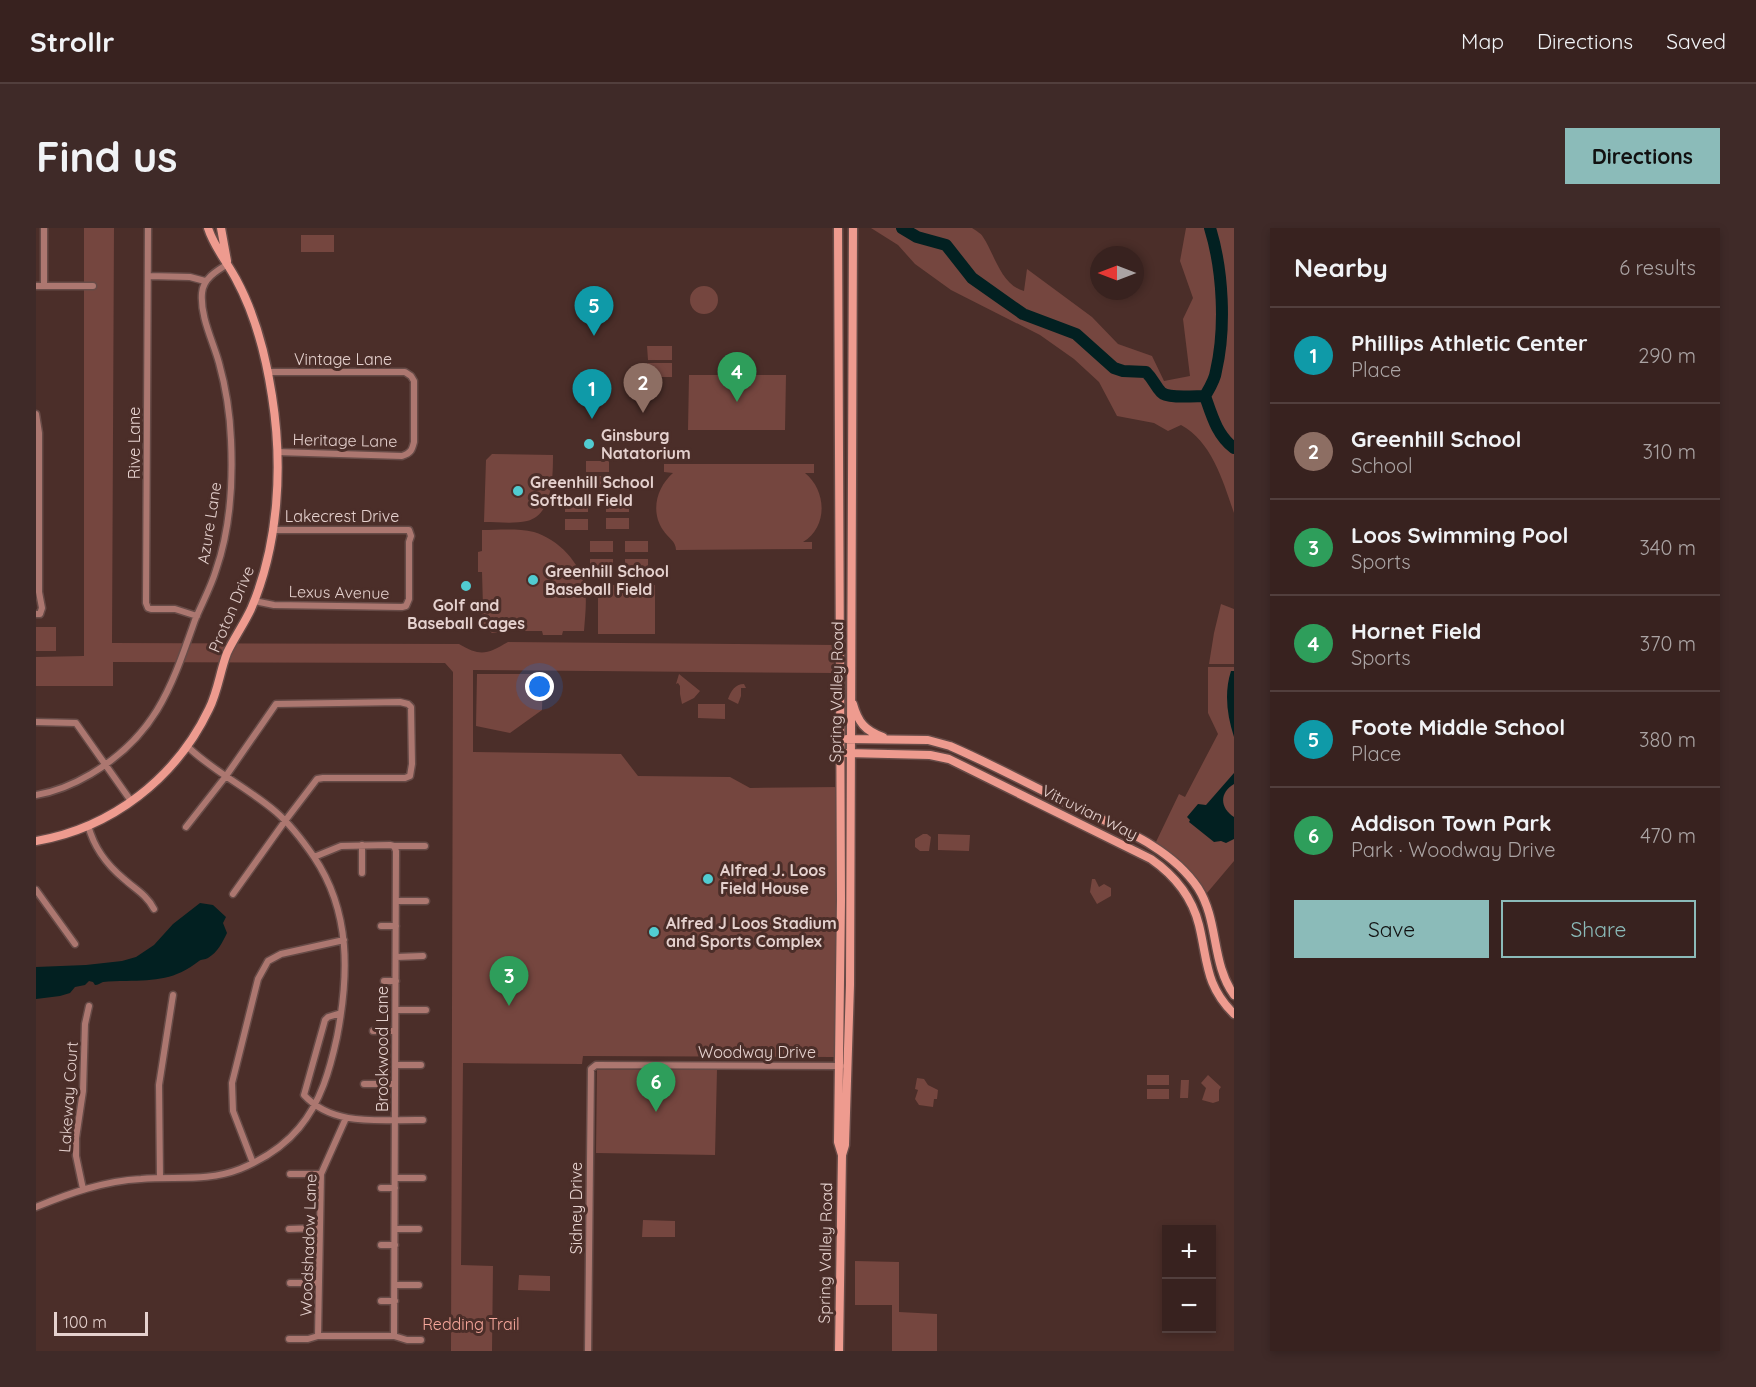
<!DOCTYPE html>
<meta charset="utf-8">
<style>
body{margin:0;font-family:Quicksand,sans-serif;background:#3f2a28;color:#f1f3f6}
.controls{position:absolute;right:18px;bottom:18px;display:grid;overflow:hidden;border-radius:0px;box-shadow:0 3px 9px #0003}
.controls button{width:54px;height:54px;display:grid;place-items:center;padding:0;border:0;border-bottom:2px solid #523f3d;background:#38221f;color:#f1f3f6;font:30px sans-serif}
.compass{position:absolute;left:1054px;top:18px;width:54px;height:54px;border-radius:50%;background:#38221f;box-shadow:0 3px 9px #0003;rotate:270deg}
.scale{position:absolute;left:18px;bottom:15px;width:94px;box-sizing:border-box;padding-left:6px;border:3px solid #e5d1ce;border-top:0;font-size:16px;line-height:21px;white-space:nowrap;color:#e5d1ce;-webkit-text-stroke:4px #4b2e29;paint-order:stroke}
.you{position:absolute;left:504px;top:459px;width:21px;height:21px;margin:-15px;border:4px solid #fff;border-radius:50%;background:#1a73e8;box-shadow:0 0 0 9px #1a73e833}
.badge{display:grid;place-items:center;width:39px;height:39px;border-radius:50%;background:#8bbbb9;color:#fff;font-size:20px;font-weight:700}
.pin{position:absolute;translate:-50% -50px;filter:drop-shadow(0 2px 3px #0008)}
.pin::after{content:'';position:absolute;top:32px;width:21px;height:18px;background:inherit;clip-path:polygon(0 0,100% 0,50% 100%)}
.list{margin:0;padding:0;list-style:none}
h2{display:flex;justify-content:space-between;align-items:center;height:78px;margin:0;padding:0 24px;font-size:26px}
h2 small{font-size:20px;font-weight:400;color:#aba4a4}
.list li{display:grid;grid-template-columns:39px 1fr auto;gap:18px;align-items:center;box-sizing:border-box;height:96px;padding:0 24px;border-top:2px solid #523f3d}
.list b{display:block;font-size:22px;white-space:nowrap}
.list p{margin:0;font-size:20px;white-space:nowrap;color:#aba4a4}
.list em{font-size:20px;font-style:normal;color:#aba4a4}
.actions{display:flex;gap:12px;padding:18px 24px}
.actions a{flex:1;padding:14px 0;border:2px solid #8bbbb9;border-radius:0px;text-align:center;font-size:21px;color:#8bbbb9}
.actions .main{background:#8bbbb9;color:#111}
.map{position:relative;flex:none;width:1198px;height:1123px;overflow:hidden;border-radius:0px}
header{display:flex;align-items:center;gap:36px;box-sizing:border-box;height:84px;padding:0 30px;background:#38221f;border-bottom:2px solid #523f3d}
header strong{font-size:28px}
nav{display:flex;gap:33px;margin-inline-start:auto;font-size:21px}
.intro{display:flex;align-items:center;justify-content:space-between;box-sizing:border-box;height:144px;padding:0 36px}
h1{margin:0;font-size:42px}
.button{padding:15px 27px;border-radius:0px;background:#8bbbb9;color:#111;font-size:21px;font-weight:700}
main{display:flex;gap:36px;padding:0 36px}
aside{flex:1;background:#38221f;border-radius:0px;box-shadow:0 3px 9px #0003}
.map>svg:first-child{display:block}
.green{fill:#75463f}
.water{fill:#022021}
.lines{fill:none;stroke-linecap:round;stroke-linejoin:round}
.river{stroke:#022021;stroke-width:12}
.street-casing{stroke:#674b47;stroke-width:9}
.secondary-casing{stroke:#674b47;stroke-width:11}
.street{stroke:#ac7770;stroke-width:6}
.secondary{stroke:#ee9b8f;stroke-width:8}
.poi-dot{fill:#51ccd1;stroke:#4b2e29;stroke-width:2}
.labels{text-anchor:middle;stroke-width:6;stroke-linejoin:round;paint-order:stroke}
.street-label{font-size:16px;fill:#e5d1ce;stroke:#4b2e29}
.poi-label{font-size:16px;font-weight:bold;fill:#e5d1ce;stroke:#4b2e29;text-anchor:start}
.park-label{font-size:16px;fill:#f6a79b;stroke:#4b2e29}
</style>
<header>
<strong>Strollr</strong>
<nav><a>Map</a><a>Directions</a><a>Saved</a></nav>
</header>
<div class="intro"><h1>Find us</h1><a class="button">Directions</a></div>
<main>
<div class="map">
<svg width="1198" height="1123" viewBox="0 0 1198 1123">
<rect width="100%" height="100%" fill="#4b2e29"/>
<path class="green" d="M48,0h30l-2,415 347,1c22,13 28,10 49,-2l326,3v28l-361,-3v82l148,2 17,22 92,1 20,11 89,-1 -3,270 -253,-1 -1,8 -119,-1 -2,202 32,1 -1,85h-41l2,-679 -8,-9 -332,-1v24h-77v-29l48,-1z
M835,0h101c4,3 9,5 11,9 12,18 18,48 41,54l3,-22 65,48 26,27 34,12 12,25 26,-5 -7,-57 10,-21 -13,-37 6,-33h48v285c-11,-32 -22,-71 -53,-88l-13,6 -14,-8 -37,-7 -18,-34 -25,-23 -34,-24 -89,-45 -36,-26 -17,-19z
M265,7h33v17h-33z
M654 72a14 14 0 1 1 28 0a14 14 0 1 1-28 0Z
M611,118h25v14h-24z
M612,135h24v14h-24z
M653,147h97l-1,55h-97z
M456,226l61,1c0,20 0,60 -26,66 -13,3 -29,1 -43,1l2,-62z
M550,233h23v11h-23z
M628,236h150v9h-9c22,18 23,54 -2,69h9v7l-136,1c0,-9 -8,-12 -13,-20 -13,-19 -6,-43 10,-57l-9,-1z
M550,248h23v11h-23z
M529,273h23v11h-23z
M570,273h23v11h-23z
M570,290h23v11h-23z
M529,291h23v11h-23z
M446,302c16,0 35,-2 52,2 24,7 47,31 51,56 2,14 0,29 -1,43h-21l-1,4h-19l-1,-4h-37l-13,2 -8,-7 -3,-7 2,-12 -1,-35h-4v-20l4,-1z
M554,313h23v11h-23z
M589,313h23v11h-23z
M554,331h23v10l-23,1z
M589,331h23v11h-23z
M562,357h57v49h-57z
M1185,376l13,5v55h-25l5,-31z
M0,399h20v24h-20z
M1172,439h26v194l-27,32c-12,-21 -32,-36 -52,-49l24,-50 6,3 33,-63 -10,-21z
M441,446h66l-1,36 -32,23 -34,-7z
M643,446l21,17 -6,7 -12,6 -2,-10v-8l-2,-3 -2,1z
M708,456l2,4h-5v8l-3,8 -10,-5c3,-8 7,-15 16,-15z
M662,476h27v15l-27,-1z
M887,606h4l4,3 -2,14h-9l-5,-4v-8z
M902,606l32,1 -1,16 -31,-1z
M1056,651h3l4,8 5,-3 7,4v8l-14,8 -7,-12z
M561,842h120l-2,85 -119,-2z
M1111,847h22v10h-22z
M1172,847l13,12 -2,3v11l-6,2 -11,-3 4,-12 -5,-5z
M881,850l7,1 4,6 10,5 -1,9h-3l-1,8 -14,-2 -4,-6 3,-9 -3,-1z
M1145,852h8l-1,18h-8z
M1111,861h22v10h-22z
M607,992l32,1v16h-33z
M819,1033l44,1v50l38,2v37h-45v-46h-37z
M483,1047l31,1v15l-32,-1z"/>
<path class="water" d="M1195,443h3v66c-7,-22 -10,-44 -3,-66z
M1198,545v11c-15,9 -14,24 0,33v22l-8,4 -5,-2 -7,1 -25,-20 1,-2 -3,-3 11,-13 8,1z
M164,675l13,2 13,12 -3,6 4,10c-5,10 -9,19 -19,25 -3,2 -7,1 -9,3 -24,19 -43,19 -73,20 -8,0 -16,0 -23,1 -3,1 -5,3 -8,3l-2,-3 -4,-1 -4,4 -10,2 -5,6 -10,3 -24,3v-32l50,-2 36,-4 14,-4 18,-12 19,-21z"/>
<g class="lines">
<path class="river" d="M866,0l15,9 29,8 26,33 51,36 53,20 38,34 9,3 23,1c8,8 9,14 15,20 6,7 34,4 44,4
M1174,0c13,42 16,100 6,143 -1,9 -7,18 -11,25 7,20 12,39 29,52"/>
<g class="street-casing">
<path id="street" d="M8,0v58
M112,0l-2,375 2,5 3,1h24l22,7
M112,48l42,1 15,4
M0,58h57
M231,144h138l6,4 3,5v61c-2,8 -3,11 -12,14l-125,-4
M0,186l3,19v159l3,16 -2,6h-4
M218,373l20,4 128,2 4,-1 3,-7v-57l2,-6 -2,-6h-137
M0,494l40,1 55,78
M0,567c19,-3 38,-11 55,-21 65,-39 80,-86 104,-154 7,-17 16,-33 21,-50 14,-40 17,-88 15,-130 -1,-26 -5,-52 -12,-77 -6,-22 -19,-46 -17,-70 1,-14 14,-22 26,-29
M52,597c6,23 18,39 36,54 11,10 23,16 30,30
M150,599l40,-51 50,-72 124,-2 8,2 3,3 1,57 -2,12 -5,2h-82l-6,1 -32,42 -52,73
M358,618h31
M278,629l27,-11 49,-1 4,1 2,5 -2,485
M326,645v-28
M0,662l39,54
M360,673h30
M345,698h15
M360,729l27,-1
M348,753h12
M360,782h30
M305,785l-13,4 -3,3 -21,75c30,33 79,24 119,25
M337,803h22
M359,837h26
M328,856h31
M217,935l-20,-52 -1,-28 26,-104 10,-18 13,-7 63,-14
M254,946h31
M124,950l-1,-93 14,-90
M359,950h28
M345,960h14
M47,961l-7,-33v-18l7,-47 2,-67 4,-18
M0,979c34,-14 68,-26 105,-28 34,-3 66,3 99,-10 22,-9 44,-23 59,-41 22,-26 31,-59 38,-91 12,-62 14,-125 -23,-180 -11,-16 -23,-32 -38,-45 -28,-24 -62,-40 -88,-65
M253,1001l30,-1
M359,1001h24
M345,1017h14
M254,1055h28
M359,1057h24
M345,1073h14
M282,1108l3,-162 25,-56
M253,1111h19l10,-3h76l13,4h14
M552,1123l3,-282 5,-4 245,1"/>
</g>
<g class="secondary-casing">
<path id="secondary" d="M185,0l6,33
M802,0l3,672 -3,242 4,13 -3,196
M817,476c5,18 12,27 30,33
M811,511l81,1 22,6c39,17 77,37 115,56 46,23 104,42 133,86 21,33 13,75 36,107
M811,525l83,2 19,4 202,100c23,16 41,38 48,66 9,37 6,60 35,89
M0,613c76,-13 140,-63 173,-132 9,-18 11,-38 18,-56 7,-15 17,-29 24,-44 28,-65 32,-144 21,-213 -6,-40 -17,-82 -36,-117 -9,-17 -22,-32 -28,-51
M806,927l3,-10 5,-160 3,-757"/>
</g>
<use href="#street" class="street"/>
<use href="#secondary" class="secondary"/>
</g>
<g class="poi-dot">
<circle cx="553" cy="216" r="6"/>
<circle cx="482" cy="263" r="6"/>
<circle cx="497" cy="352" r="6"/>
<circle cx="430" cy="358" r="6"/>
<circle cx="672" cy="651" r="6"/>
<circle cx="618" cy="704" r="6"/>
</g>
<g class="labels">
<g class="street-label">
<text x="307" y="137">Vintage Lane</text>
<text transform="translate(309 212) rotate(1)" y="6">Heritage Lane</text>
<text transform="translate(98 215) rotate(-90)" y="6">Rive Lane</text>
<text x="306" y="294">Lakecrest Drive</text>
<text transform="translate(173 295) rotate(-81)" y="6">Azure Lane</text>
<text transform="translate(303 364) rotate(1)" y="6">Lexus Avenue</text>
<text transform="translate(195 381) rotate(-67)" y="6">Proton Drive</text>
<text transform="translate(800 464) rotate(-89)" y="6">Spring Valley Road</text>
<text transform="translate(1054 584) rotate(26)" y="6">Vitruvian Way</text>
<text transform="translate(346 821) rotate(-90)" y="6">Brookwood Lane</text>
<text x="721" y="830">Woodway Drive</text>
<text transform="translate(32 869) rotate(-86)" y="6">Lakeway Court</text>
<text transform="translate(540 980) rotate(-90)" y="6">Sidney Drive</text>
<text transform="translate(272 1017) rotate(-88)" y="6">Woodshadow Lane</text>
<text transform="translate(789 1025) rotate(-89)" y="6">Spring Valley Road</text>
</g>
<g class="poi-label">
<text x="565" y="213">Ginsburg<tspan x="565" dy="18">Natatorium</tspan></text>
<text x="494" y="260">Greenhill School<tspan x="494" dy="18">Softball Field</tspan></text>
<text x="509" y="349">Greenhill School<tspan x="509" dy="18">Baseball Field</tspan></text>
<text x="430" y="383" text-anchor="middle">Golf and<tspan x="430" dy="18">Baseball Cages</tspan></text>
<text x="684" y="648">Alfred J. Loos<tspan x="684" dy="18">Field House</tspan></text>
<text x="630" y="701">Alfred J Loos Stadium<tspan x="630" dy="18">and Sports Complex</tspan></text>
</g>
<g class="park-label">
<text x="435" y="1102">Redding Trail</text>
</g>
</g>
</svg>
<div class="controls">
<button>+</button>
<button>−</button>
</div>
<svg class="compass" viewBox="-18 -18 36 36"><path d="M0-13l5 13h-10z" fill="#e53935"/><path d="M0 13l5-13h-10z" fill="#aba4a4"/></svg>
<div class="scale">100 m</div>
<div class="you"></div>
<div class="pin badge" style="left:556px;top:191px;background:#0f9aa8">1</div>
<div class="pin badge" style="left:607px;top:185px;background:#8d6e63">2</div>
<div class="pin badge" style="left:473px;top:778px;background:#2e9e5b">3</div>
<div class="pin badge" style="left:701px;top:174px;background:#2e9e5b">4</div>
<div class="pin badge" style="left:558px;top:108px;background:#0f9aa8">5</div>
<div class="pin badge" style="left:620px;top:884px;background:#2e9e5b">6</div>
</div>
<aside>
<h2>Nearby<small>6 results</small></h2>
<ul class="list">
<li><span class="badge" style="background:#0f9aa8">1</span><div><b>Phillips Athletic Center</b><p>Place</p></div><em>290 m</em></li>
<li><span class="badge" style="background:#8d6e63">2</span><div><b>Greenhill School</b><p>School</p></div><em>310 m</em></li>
<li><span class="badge" style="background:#2e9e5b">3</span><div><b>Loos Swimming Pool</b><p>Sports</p></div><em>340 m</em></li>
<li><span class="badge" style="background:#2e9e5b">4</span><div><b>Hornet Field</b><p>Sports</p></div><em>370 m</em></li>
<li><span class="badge" style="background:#0f9aa8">5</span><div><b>Foote Middle School</b><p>Place</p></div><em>380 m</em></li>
<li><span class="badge" style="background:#2e9e5b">6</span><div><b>Addison Town Park</b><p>Park · Woodway Drive</p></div><em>470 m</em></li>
</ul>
<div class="actions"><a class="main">Save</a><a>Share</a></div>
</aside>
</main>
